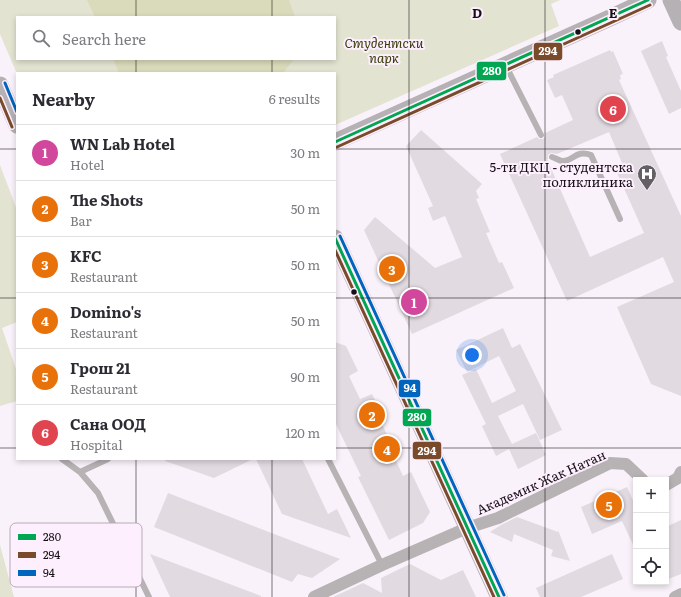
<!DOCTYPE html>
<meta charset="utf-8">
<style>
body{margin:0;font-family:Literata,serif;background:#f2f2f3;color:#2b2b33}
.controls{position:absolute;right:12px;bottom:12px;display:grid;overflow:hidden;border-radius:0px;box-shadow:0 2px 6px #0003}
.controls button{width:36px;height:36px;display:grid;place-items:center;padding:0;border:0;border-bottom:1px solid #e1e1e2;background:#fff;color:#2b2b33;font:20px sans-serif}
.you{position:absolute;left:472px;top:355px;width:14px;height:14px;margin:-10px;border:3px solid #fff;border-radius:50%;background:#1a73e8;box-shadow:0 0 0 6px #1a73e833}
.badge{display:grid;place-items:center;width:26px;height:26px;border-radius:50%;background:#ea580c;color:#fff;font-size:13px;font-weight:700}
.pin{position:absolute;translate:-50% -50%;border:2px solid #fff;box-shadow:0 1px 4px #0006}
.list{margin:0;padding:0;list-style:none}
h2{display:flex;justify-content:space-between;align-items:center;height:52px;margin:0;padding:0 16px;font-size:17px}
h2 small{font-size:13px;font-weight:400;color:#7c7c81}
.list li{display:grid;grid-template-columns:26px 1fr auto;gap:12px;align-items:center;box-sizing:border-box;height:56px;padding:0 16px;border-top:1px solid #e1e1e2}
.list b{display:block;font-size:15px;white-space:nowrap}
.list p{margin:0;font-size:13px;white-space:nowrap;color:#7c7c81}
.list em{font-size:13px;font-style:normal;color:#7c7c81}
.icon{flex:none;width:22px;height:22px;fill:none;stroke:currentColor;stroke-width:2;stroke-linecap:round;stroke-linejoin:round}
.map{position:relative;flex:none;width:681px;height:597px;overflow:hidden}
.search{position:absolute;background:#fff;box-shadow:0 2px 6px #0003;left:16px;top:16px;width:320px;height:44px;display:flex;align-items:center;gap:10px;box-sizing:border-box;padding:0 14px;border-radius:0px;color:#7c7c81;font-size:15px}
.panel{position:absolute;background:#fff;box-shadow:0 2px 6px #0003;left:16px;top:72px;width:320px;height:388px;border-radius:0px}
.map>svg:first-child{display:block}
.green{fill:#e2e3d0;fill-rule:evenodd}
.forest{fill:#dadbbb}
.building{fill:#e1dae1;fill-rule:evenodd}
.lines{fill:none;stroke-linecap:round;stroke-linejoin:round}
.lane{stroke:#b7b2b4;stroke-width:6}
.street{stroke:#b7b2b4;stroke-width:12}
.secondary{stroke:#b6b1b4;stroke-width:17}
.bus-1-casing{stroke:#fdeffd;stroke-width:6}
.bus-2-casing{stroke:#fdeffd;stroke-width:6}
.bus-3-casing{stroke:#fdeffd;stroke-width:6}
.bus-1{stroke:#00a651;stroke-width:3}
.bus-2{stroke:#7a4b2a;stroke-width:3}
.bus-3{stroke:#0065bd;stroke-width:3}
.grid{fill:none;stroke:#141014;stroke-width:1;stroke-opacity:0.55}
.bus-dot{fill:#141014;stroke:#fdeffd;stroke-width:1.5}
.labels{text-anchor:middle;stroke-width:4;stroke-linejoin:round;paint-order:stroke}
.park-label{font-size:13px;font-style:italic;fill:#363b08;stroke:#fdeffd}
.poi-label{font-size:13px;fill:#141014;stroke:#fdeffd;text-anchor:end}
.street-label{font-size:13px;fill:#141014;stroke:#fdeffd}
.key{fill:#fdeffd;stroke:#b7acb7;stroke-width:1}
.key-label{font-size:11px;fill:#141014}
.grid-label{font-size:13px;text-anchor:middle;font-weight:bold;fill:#141014;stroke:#fdeffd;stroke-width:4;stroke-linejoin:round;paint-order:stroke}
.line-badge{stroke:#fdeffd;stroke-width:1.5}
.badge-label{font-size:11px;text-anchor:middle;font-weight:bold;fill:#fff}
</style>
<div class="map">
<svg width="681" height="597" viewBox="0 0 681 597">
<rect width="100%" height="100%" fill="#faf2fa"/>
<path class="green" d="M0,0h560l-9,4 8,22 -224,99v-52l-318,1 -17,-40zM17,17h318v42h-318z
M0,165l17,45v112l-15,6 15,44v29l-17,5z
M0,545l14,52h-14z"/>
<path class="forest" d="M87,0h202l6,17h-200z
M113,59h181l-11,14h-164z"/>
<path class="building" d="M662,41l6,15 -2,1 15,34v17l-12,6 -28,-63z
M610,50l1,2 2,-1 10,23 -3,1 1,4 -2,1 62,136v180l-30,-12 -34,-77 57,-25 -11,-25 -96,44 -67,-147 37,-17 2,2h4l2,-2v-4l28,-13 -11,-25 -7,3 -8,-18 7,-3 -1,-2zM609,132l13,31 -8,3 30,67 -54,24 -43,-98h1v-4l3,-2 6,1z
M421,130l61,54 -6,7 3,7 -3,1 14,33 -4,1 13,30 3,-1 12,26 -102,46 -48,-104 11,-13 60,51 27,-11 -17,-41 -12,5 -5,-13 5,-2 -27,-60z
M503,328l9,20 8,-4 42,86 -22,10 -17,-36 -25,12 14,28 24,-11 10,22 -28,14 -9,-20 -13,7 -14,-30 4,-2 -24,-49 14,-6 16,34 24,-12 -17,-35 -32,16 -11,-22z
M335,342l11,4 12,25 -9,5 11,23 12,-5 10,20 -4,2 18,37 -3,1 10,22 8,-4 19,40 -7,11 -34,17 -31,-63 3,-1 -26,-54z
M166,459h87l-39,19 -49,-17z
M256,459h46l26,55 9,-5 14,29 -69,-24z
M627,487l9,20v44l-14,-30 -30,13 -11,-27z
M168,493l127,49 45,17 -28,19 -14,-4 -6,8 -138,-55z
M517,517l41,15v-2l12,31 -19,-5 2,-6 -39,-16 -2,8 -22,-10 11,-7z
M681,520v54l-15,6v-53z
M150,554l111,42v1h-91z
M612,554l11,25 -42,18h-41l-4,-9z
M410,564l31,16 22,-10 13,27h-143l30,-14 19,10 -1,-15z"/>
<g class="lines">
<path class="lane" d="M506,66l35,69
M552,157c3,1 6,3 10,4 11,1 14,-12 29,-6l29,64
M62,459l18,13 18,21 51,104
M328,459l54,106
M80,472l28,-13"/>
<path class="street" d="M666,485l12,-7 3,-6
M314,597l68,-32 85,-37 31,-10 112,-55 16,1 17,16
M675,597l6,-3"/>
<path class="secondary" d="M671,0l10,22
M0,85l17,40
M335,142l277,-125 36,-17
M335,238l164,359"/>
<g class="bus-1-casing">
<path id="bus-1" d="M335,142l313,-142
M335,238l164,359"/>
</g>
<g class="bus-2-casing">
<path id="bus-2" d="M0,98l12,29
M337,147l313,-142
M335,250l159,347"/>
</g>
<g class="bus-3-casing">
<path id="bus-3" d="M5,83l12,29
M340,236l164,359"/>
</g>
<use href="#bus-1" class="bus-1"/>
<use href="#bus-2" class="bus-2"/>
<use href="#bus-3" class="bus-3"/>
</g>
<path class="grid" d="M136,0v17M272,0v17M409,0v597M545,0v597M136,59v14M272,59v14M0,149h17M335,149h346M0,298h17M335,298h346M0,448h17M335,448h346M136,459v138M272,459v138"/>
<defs>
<g id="hospital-pin" transform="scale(1)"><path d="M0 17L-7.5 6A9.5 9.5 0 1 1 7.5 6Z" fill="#645f64" stroke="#fdeffd"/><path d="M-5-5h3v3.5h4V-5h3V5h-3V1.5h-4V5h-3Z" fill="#fff"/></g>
</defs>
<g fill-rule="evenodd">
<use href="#hospital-pin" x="647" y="174"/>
</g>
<g class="bus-dot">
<circle cx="578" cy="32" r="3.5"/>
<circle cx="354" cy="292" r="3.5"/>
</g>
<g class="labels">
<g class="park-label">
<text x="384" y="48">Студентски<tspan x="384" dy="15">парк</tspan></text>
</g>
<g class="poi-label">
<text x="633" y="172">5-ти ДКЦ - студентска<tspan x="633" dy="15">поликлиника</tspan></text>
</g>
<g class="street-label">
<text transform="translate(541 482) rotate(-24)" y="5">Академик Жак Натан</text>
</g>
</g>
<rect x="10" y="523" width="132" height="64" rx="6" class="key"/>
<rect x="18" y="534" width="18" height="6" fill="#00a651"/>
<rect x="18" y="552" width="18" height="6" fill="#7a4b2a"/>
<rect x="18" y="570" width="18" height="6" fill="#0065bd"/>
<g class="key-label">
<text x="43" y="541">280</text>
<text x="43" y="559">294</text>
<text x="43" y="577">94</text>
</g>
<g class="grid-label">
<text x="477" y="18">D</text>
<text x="613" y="18">E</text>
</g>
<g class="line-badge">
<rect x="533" y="42" width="30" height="19" rx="4" fill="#7a4b2a"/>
<rect x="476" y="61" width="31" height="20" rx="4" fill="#00a651"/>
<rect x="398" y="379" width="23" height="19" rx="4" fill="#0065bd"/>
<rect x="402" y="408" width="30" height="19" rx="4" fill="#00a651"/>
<rect x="412" y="441" width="30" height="19" rx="4" fill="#7a4b2a"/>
</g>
<g class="badge-label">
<text x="548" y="55">294</text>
<text x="492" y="75">280</text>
<text x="410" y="392">94</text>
<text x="417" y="421">280</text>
<text x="427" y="455">294</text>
</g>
</svg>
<div class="controls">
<button>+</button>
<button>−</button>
<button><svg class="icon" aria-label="locate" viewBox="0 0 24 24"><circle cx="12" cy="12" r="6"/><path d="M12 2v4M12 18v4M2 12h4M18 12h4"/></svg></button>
</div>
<div class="you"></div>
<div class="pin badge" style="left:414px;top:302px;background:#d1479c">1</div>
<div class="pin badge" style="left:372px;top:415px;background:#e8710a">2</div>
<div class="pin badge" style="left:392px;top:269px;background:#e8710a">3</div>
<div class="pin badge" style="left:387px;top:449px;background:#e8710a">4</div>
<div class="pin badge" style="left:609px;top:505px;background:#e8710a">5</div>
<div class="pin badge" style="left:613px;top:109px;background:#e0444e">6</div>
<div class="search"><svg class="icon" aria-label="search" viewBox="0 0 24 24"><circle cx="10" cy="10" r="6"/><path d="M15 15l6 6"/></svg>Search here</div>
<section class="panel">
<h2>Nearby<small>6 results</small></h2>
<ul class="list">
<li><span class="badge" style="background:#d1479c">1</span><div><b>WN Lab Hotel</b><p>Hotel</p></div><em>30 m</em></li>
<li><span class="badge" style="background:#e8710a">2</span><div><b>The Shots</b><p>Bar</p></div><em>50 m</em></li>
<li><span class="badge" style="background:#e8710a">3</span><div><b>KFC</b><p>Restaurant</p></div><em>50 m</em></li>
<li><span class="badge" style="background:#e8710a">4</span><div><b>Domino's</b><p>Restaurant</p></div><em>50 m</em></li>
<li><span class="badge" style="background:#e8710a">5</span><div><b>Грош 21</b><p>Restaurant</p></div><em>90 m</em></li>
<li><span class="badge" style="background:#e0444e">6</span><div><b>Сана ООД</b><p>Hospital</p></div><em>120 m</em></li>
</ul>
</section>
</div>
